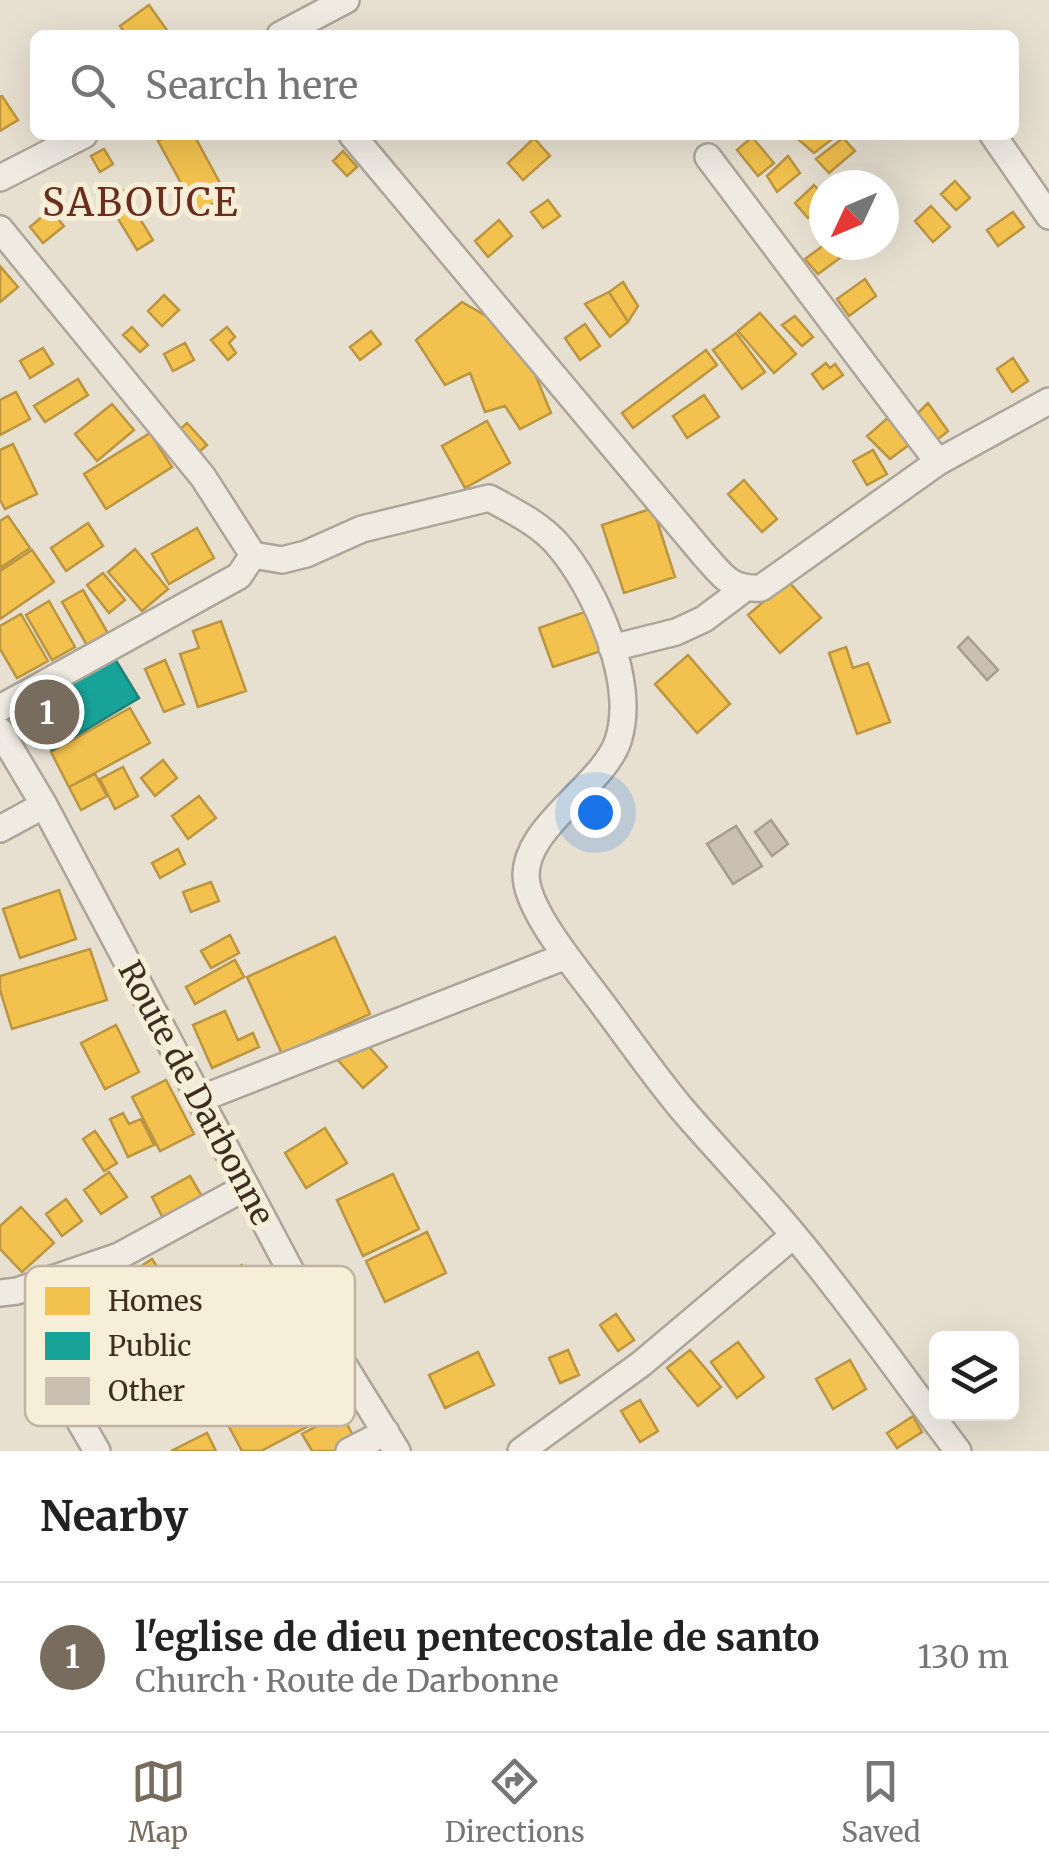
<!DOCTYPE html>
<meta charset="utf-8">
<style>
body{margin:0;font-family:Merriweather,serif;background:#f6f6f6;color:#222}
.controls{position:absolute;right:30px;bottom:30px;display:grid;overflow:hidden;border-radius:15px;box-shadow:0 10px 40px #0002}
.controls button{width:90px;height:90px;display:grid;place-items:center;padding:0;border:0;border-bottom:2px solid #e0e0e0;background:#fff;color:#222;font:50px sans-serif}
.compass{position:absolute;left:809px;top:170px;width:90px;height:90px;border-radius:50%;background:#fff;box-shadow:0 10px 40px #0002;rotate:226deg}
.you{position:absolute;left:595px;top:812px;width:35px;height:35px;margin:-25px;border:8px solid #fff;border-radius:50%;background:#1a73e8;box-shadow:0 0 0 15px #1a73e833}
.badge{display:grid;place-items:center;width:65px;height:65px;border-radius:50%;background:#786c5e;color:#fff;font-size:32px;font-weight:700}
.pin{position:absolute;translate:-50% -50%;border:5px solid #fff;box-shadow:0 2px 10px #0006}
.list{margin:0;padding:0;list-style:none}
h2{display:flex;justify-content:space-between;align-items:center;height:130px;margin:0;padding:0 40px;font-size:42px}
h2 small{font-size:32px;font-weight:400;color:#767676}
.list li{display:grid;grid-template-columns:65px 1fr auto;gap:30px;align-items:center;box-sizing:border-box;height:150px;padding:0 40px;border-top:2px solid #e0e0e0}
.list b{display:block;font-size:38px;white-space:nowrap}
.list p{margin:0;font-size:32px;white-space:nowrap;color:#767676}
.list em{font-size:32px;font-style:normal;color:#767676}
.icon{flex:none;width:55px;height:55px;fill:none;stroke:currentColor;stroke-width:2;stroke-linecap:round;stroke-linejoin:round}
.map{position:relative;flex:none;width:1049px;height:1451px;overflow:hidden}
.search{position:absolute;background:#fff;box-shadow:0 10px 40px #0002;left:30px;right:30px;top:30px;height:110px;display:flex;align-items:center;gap:25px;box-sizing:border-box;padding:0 35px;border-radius:15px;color:#767676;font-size:38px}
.sheet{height:280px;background:#fff}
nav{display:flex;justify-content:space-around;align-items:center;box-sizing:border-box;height:140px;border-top:2px solid #e0e0e0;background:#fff;font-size:28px;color:#767676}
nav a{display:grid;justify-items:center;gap:5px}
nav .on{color:#786c5e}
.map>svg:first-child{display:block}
.homes{fill:#f2c14e;stroke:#bc9540;stroke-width:2.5}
.public{fill:#17a398;stroke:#228074;stroke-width:2.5}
.building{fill:#cbbfb2;stroke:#a89c90;stroke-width:2.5}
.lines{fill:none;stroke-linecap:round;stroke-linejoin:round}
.street-casing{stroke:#ada599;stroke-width:30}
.street{stroke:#efebe3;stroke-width:25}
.labels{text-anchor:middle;stroke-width:10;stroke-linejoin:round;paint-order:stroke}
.street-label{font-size:32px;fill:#3d2e20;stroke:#f7eed8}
.quarter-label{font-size:38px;letter-spacing:2.5px;fill:#6b2e1e;stroke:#f7eed8}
.key{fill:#f7eed8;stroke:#bfb4a1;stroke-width:2.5}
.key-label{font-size:28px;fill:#3d2e20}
</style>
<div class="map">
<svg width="1049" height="1451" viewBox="0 0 1049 1451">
<rect width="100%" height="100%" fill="#e7e0d1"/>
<path class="homes" d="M149,5l20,28 -42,2 -7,-9z
M2,96l16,24 -18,11v-34z
M170,135h24l33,61 -30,16 -39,-71z
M805,135h29l1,2 -21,16 -15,-13z
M752,137l22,26 -16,13 -21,-26z
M534,138l16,18 -27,24 -15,-17z
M843,138l12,13 -26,22 -13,-14z
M104,149l9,15 -13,8 -9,-16z
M343,151l14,16 -10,9 -14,-15z
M788,156l12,17 -23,19 -10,-16z
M955,181l15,17 -14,12 -15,-16z
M814,185l10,11v6l-16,16 -13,-15z
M122,189l31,51 -16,10 -31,-51z
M548,200l12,16 -17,12 -12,-16z
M931,206l19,21 -17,15 -18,-21z
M50,210l14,16 -21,17 -13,-16z
M1013,212l11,15 -26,19 -11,-16z
M499,220l13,16 -24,21 -13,-16z
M824,245h7l9,13 -22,16 -13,-15z
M0,266l18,21 -18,15z
M865,279l11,17 -27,20 -12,-17z
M623,282l15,24 -10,16 -19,-30z
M609,292l19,30 -18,15 -25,-33z
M164,295l15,15 -17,16 -14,-15z
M462,302l57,33 32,78 -31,16 -15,-23 -20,6 -15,-39 -25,12 -29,-45z
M760,313l36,41 -22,19 -36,-42z
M795,316l18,21 -11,9 -20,-21z
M585,324l15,22 -20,14 -15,-22z
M132,327l16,18 -8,7 -17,-17z
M227,327l8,10 -6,6 7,10 -8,7 -17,-20z
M371,331l10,13 -21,16 -10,-13z
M736,333l29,39 -23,17 -29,-39z
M185,343l9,17 -21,11 -9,-17z
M43,348l10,16 -23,14 -10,-17z
M706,350l11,15 -84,63 -11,-15z
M1013,358l15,23 -16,11 -15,-23z
M826,363l4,5 5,-4 8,11 -20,14 -11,-15z
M78,379l10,16 -43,27 -11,-16z
M16,392l14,27 -30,16v-35z
M704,395l15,22 -32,21 -14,-22z
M928,403l20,28 -11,9 -20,-26z
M112,404l22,26 -37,31 -22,-27z
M890,416l24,25 -24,18 -23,-23z
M487,421l23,42 -45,25 -23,-42z
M187,423l20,22 -11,10 -20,-22z
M150,433l22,34 -66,42 -22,-35z
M13,444l24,50 -32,15 -5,-9v-50z
M873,450l14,24 -20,11 -14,-24z
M744,480l33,39 -15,13 -34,-38z
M653,508l22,69 -51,16 -22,-68z
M8,516l22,32 -30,20v-47z
M88,523l15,23 -37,25 -15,-23z
M197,528l17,30 -45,26 -17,-30z
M135,549l33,40 -26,22 -34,-39z
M32,550l22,32 -54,37v-48z
M103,573l22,27 -16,13 -22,-28z
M788,581l33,37 -41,35 -32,-38z
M83,590l26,45 -21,12 -26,-45z
M49,601l26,46 -23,13 -26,-45z
M593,609l14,40 -54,18 -14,-39z
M21,614l27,47 -31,17 -17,-29v-23z
M221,621l25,70 -48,16 -18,-53 19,-6 -6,-17z
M846,647l7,21 15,-5 22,59 -33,12 -28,-81z
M688,655l42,49 -33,29 -42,-49z
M165,660l19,44 -20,8 -19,-43z
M130,708l20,35 -81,44 -18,-35z
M163,760l14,18 -22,18 -14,-18z
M123,767l15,29 -23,13 -15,-30z
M95,774l12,22 -26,14 -12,-23z
M199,796l17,22 -28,21 -16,-23z
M178,849l7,15 -25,14 -8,-15z
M211,882l8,19 -28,11 -8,-20z
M59,890l17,49 -56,19 -17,-49z
M230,935l9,18 -28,15 -10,-17z
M335,937l35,77 -88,40 -35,-77z
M90,949l17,51 -95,29 -12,-39v-14z
M235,960l9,17 -49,27 -9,-17z
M225,1011l13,29 15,-7 6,14 -47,21 -19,-43z
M116,1025l23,47 -34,17 -24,-46z
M361,1038l26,29 -24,21 -26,-29z
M166,1080l28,54 -34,17 -28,-54z
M123,1113l6,11 12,-5 13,26 -26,12 -18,-38z
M325,1128l22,35 -41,25 -21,-35z
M95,1131l22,32 -13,8 -21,-32z
M109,1172l18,25 -26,17 -17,-24z
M393,1174l26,55 -56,27 -26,-56z
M190,1176l13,22 -39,22 -12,-23z
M66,1199l16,22 -20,15 -16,-22z
M21,1207l33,36 -32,29 -22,-23v-23z
M427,1232l19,41 -61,29 -19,-41z
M152,1259l16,24 -24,16 -16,-24z
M242,1265l14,21 -28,19 -14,-21z
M616,1314l18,26 -16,11 -18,-26z
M738,1342l26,35 -27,21 -26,-36z
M568,1350l11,25 -19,8 -11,-25z
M690,1350l31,37 -23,19 -31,-38z
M478,1352l16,33 -49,23 -16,-33z
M850,1360l16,29 -33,20 -17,-30z
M320,1375l19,35 -78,41h-19l-15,-28z
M640,1400l18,31 -18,11 -19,-31z
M341,1413l15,28 -18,10h-26l-10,-17z
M913,1416l9,16 -25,16 -10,-15z
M207,1433l9,18h-45z"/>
<path class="public" d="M112,654l27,44 -87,52 -27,-44z"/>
<path class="building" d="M968,637l30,33 -11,10 -29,-33z
M771,820l17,24 -16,12 -17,-24z
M736,826l26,40 -29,18 -26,-40z"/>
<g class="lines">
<g class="street-casing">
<path id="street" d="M280,35l66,-35
M352,135l352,420c19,21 26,35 57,33l177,-126 111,-61
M993,135l56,81
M708,157l230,305
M0,178l84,-43
M0,229l203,248 50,78 -14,21 -239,132
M253,555l29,5 24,-6 56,-25 127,-31c24,13 51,26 69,47 38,44 79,138 60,196 -16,47 -102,90 -91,143 7,34 47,82 68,110 29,38 56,78 87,115 36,42 75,82 111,125 58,69 110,145 165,217
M612,648l64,-16 28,-13 40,-30
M0,731l44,74 278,525 75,121
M0,829l44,-24
M200,1099l366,-143
M0,1293l17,-2 102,-35 127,-69
M71,1406l26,45
M349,1451l37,-19
M521,1451l120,-87 153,-129"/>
</g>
<use href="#street" class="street"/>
</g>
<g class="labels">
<g class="street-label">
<text transform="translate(196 1093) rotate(62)" y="11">Route de Darbonne</text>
</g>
<g class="quarter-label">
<text x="141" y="216">SABOUCE</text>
</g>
</g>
<rect x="25" y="1266" width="330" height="160" rx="15" class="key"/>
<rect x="45" y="1287" width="45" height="28" fill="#f2c14e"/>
<rect x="45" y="1332" width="45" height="28" fill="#17a398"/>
<rect x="45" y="1377" width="45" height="28" fill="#cbbfb2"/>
<g class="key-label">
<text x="108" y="1311">Homes</text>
<text x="108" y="1356">Public</text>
<text x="108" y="1401">Other</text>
</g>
</svg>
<div class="controls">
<button><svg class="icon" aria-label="layers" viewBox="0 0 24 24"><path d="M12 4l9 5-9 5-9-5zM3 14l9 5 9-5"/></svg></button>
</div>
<svg class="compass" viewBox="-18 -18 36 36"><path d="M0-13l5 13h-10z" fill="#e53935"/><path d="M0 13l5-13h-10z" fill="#767676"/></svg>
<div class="you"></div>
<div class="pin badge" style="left:47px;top:712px">1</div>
<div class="search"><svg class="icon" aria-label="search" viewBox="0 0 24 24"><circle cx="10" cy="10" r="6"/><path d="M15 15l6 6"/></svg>Search here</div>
</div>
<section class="sheet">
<h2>Nearby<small></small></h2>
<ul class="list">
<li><span class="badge">1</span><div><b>l'eglise de dieu pentecostale de santo</b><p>Church · Route de Darbonne</p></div><em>130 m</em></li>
</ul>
</section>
<nav>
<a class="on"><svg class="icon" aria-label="map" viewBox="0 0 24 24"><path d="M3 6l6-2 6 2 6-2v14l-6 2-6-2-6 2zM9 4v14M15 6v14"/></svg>Map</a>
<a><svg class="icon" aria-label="directions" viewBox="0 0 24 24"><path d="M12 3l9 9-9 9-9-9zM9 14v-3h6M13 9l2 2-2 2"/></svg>Directions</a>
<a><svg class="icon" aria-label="saved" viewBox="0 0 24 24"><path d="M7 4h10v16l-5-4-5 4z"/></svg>Saved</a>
</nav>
